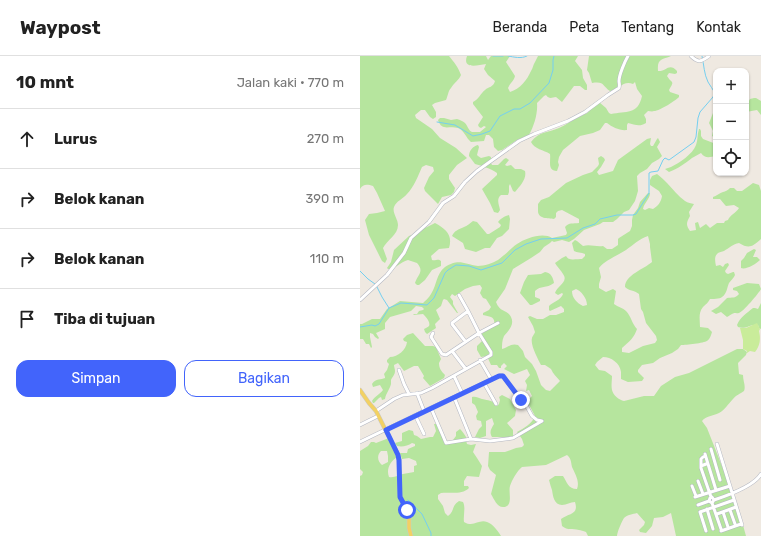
<!DOCTYPE html>
<html lang="id">
<meta charset="utf-8">
<style>
body{margin:0;font-family:Rubik,sans-serif;background:#f6f6f6;color:#222}
.controls{position:absolute;right:12px;top:12px;display:grid;overflow:hidden;border-radius:8px;box-shadow:0 1px 3px #0004}
.controls button{width:36px;height:36px;display:grid;place-items:center;padding:0;border:0;border-bottom:1px solid #e0e0e0;background:#fff;color:#222;font:20px sans-serif}
.stop{position:absolute;width:12px;height:12px;margin:-9px;border:3px solid #4264fb;border-radius:50%;background:#fff}
.stop.end{background:#4264fb;border-color:#fff;box-shadow:0 1px 4px #0008}
.list{margin:0;padding:0;list-style:none}
h2{display:flex;justify-content:space-between;align-items:center;height:52px;margin:0;padding:0 16px;font-size:17px}
h2 small{font-size:13px;font-weight:400;color:#767676}
.list li{display:grid;grid-template-columns:26px 1fr auto;gap:12px;align-items:center;box-sizing:border-box;height:60px;padding:0 16px;border-top:1px solid #e0e0e0}
.list b{display:block;font-size:15px;white-space:nowrap}
.list em{font-size:13px;font-style:normal;color:#767676}
.actions{display:flex;gap:8px;padding:12px 16px}
.actions a{flex:1;padding:9px 0;border:1px solid #4264fb;border-radius:12px;text-align:center;font-size:14px;color:#4264fb}
.actions .main{background:#4264fb;color:#fff}
.icon{flex:none;width:22px;height:22px;fill:none;stroke:currentColor;stroke-width:2;stroke-linecap:round;stroke-linejoin:round}
.map{position:relative;flex:none;width:401px;height:480px;overflow:hidden}
header{display:flex;align-items:center;gap:24px;box-sizing:border-box;height:56px;padding:0 20px;background:#fff;border-bottom:1px solid #e0e0e0}
header strong{font-size:19px}
nav{display:flex;gap:22px;margin-inline-start:auto;font-size:14px}
main{display:flex}
aside{flex:1;background:#fff}
.map>svg:first-child{display:block}
.green{fill:#b6e59e;fill-rule:evenodd}
.pitch{fill:#c9ec9a}
.lines{fill:none;stroke-linecap:round;stroke-linejoin:round}
.stream{stroke:#75cff0;stroke-width:1}
.minor-casing{stroke:#b4b7c1;stroke-width:4}
.major-casing{stroke:#c9c9c9;stroke-width:4.5}
.minor{stroke:#fff;stroke-width:3}
.major{stroke:#f2d163;stroke-width:3.5}
.route{stroke:#4264fb;stroke-width:5}
</style>
<header>
<strong>Waypost</strong>
<nav><a>Beranda</a><a>Peta</a><a>Tentang</a><a>Kontak</a></nav>
</header>
<main>
<aside>
<h2>10 mnt<small>Jalan kaki · 770 m</small></h2>
<ul class="list">
<li><svg class="icon" aria-label="ahead" viewBox="0 0 24 24"><path d="M12 20V5M6 11l6-6 6 6"/></svg><div><b>Lurus</b></div><em>270 m</em></li>
<li><svg class="icon" aria-label="right" viewBox="0 0 24 24"><path d="M7 20v-9h11M14 6l5 5-5 5"/></svg><div><b>Belok kanan</b></div><em>390 m</em></li>
<li><svg class="icon" aria-label="right" viewBox="0 0 24 24"><path d="M7 20v-9h11M14 6l5 5-5 5"/></svg><div><b>Belok kanan</b></div><em>110 m</em></li>
<li><svg class="icon" aria-label="arrive" viewBox="0 0 24 24"><path d="M6 21V4h12l-3 4 3 4H6"/></svg><div><b>Tiba di tujuan</b></div></li>
</ul>
<div class="actions"><a class="main">Simpan</a><a>Bagikan</a></div>
</aside>
<div class="map">
<svg width="401" height="480" viewBox="0 0 401 480">
<rect width="100%" height="100%" fill="#efe9e1"/>
<path class="green" d="M0,0h89c5,6 9,11 12,19 -2,5 -7,8 -10,13 -3,3 -3,8 -5,12l-11,3 -3,2 4,7v5l-3,2 -3,-2 -5,-7h-4l-6,5 1,3 16,11 8,9 16,10 11,10 -10,7 -8,10v4l6,9 -1,4 -3,3 -9,2 -4,7 -13,-13 -1,-3 5,-11 5,-6 -1,-4 -7,-2 -4,2c-4,9 -8,20 -15,27 -4,5 -11,7 -13,13 -2,6 4,12 4,18 0,10 -11,15 -15,23l4,11 -2,4 -3,-2 -13,-26 -4,-15 4,-6 8,-1 8,-2 -8,-18 -4,-7c-6,-2 -10,-2 -13,3z
M107,0h19l2,4 3,-4h19l-4,6 9,14c-1,5 -5,7 -7,12l2,4c10,-3 17,-12 21,-21 2,-3 2,-6 4,-9 1,-2 2,-4 3,-6h40l-3,5 7,9 1,8 4,7v5h-2l-5,-4h-6l-12,16 -6,-5c-5,1 -7,2 -10,-2l-2,1 -7,7c1,10 -3,23 -8,32l-12,5 -15,10 -4,1 -4,-4 -1,-8 -4,-4h-3l-2,6 -13,1c-5,-4 -7,-12 -13,-14 -9,-3 -16,4 -20,-8l2,-2h4l7,2 6,-1c3,1 6,2 8,4 3,3 3,7 7,9h8l6,-5 -2,-1 -3,2 -2,-1 -1,-2 5,-8 -10,-13v-2c6,-3 7,-8 12,-12 4,-4 8,-2 10,-9l-7,-6 -4,-6 2,-5c-8,1 -24,6 -19,-8z
M229,0h82c-9,4 -14,2 -13,15 8,1 11,-9 19,0v2l-2,1 -6,-1 -2,3c5,8 8,4 2,14l1,2 9,3v2c-3,3 -19,14 -25,14 -2,1 -4,0 -6,0l-4,4 2,4v4c-6,4 -11,2 -18,0l-1,2v5c-7,1 -15,-3 -20,-7h-2l-5,7 -7,3 -13,3 -17,14 -4,7 -1,5 1,3 -2,6c-10,0 -6,-10 -7,-17 -6,-4 -16,-5 -19,-12 8,-11 17,-9 28,-14 7,-3 13,-8 20,-11 7,-4 10,-3 14,-12l6,-3 7,6 3,5 2,1c15,-3 27,1 31,-18l-5,-7 -2,-7 -2,2c-10,-4 -14,6 -23,7 -8,-5 -5,-10 -18,-8l-3,-10 -2,-3z
M394,42h2l5,3v14l-4,-5 -11,2v-8h1l3,-5z
M356,55v27h-1l-3,-2 1,-5 -4,-8 4,-10z
M339,73h1l1,2v5l2,3 13,5v12c-6,1 -11,3 -15,-3 -3,2 -6,3 -9,5 -8,6 -13,10 -23,14l-4,-3c2,-1 4,-1 6,-2 8,-4 22,-13 25,-22 2,-5 1,-10 3,-16z
M291,82l-1,6 1,2h2l4,-7 1,-1 2,4 -3,5 5,9 -3,3 -7,4 -5,6 -7,4 -3,3 1,15 -3,10 -6,9 -5,2 -7,7 -4,3h-10l-3,2 -16,6 -10,9 -5,3 -7,-2 -8,2 -2,-1 -2,2 -6,4 -4,5 -9,6 -18,11 -8,20 -9,13c4,11 11,7 15,15 4,8 -3,14 -7,19 -2,4 -2,9 -2,13 7,-2 9,-6 16,-4l5,6 2,6 7,7 4,7 5,14 5,5 4,1 10,-10c-3,-4 -7,-7 -9,-12l-6,-4h-4c-3,-6 -11,-20 -9,-27 0,-1 3,-5 3,-6l-2,-6 -5,-9 2,-1 7,3h6l7,-4h6l8,-3v-3l-3,-3 -11,5 -1,-1v-4c4,-4 12,-6 14,-12l-1,-1 -4,2 -3,-2c2,-7 14,-11 8,-19 -2,-4 -6,-7 -8,-11l7,-5 4,-2c1,1 2,3 4,3 1,1 10,0 12,0l3,-3v-2c-4,-2 -8,-1 -11,-3l-2,-8 3,-3 2,1 6,5c7,-2 13,1 20,0l4,3h5l6,-4v-6l1,-1 11,-7 2,-5v-6l1,-5 5,-7 2,-6 8,-9h2c0,6 -6,10 -7,16l2,1 4,-2 4,1c5,-3 8,-7 9,-13l-3,-5 -9,-6v-5l2,-4 5,-2c4,3 7,6 10,9 6,6 11,13 18,18 3,2 6,2 9,3l-5,8 1,4c-4,7 -4,9 0,15l6,-1 -1,-7 3,-1 2,6 6,-4 4,4 7,-5h7l1,-2 3,-1c2,-5 8,-7 11,-12l-5,-3 -8,1 -1,-1 -5,-6h-7v-2c3,-1 7,-4 10,-5 3,-1 4,-1 7,-4h4l3,3h5l11,-8 6,2 2,6v48c-9,8 -12,10 -22,4 -6,1 -10,5 -15,8 -2,1 -5,1 -6,2 -4,3 -3,8 -2,13l4,-1 3,2 2,-3 3,-1 1,2 -4,6 1,2 2,1 5,-2h1l1,3c-1,3 -4,5 -6,8 -2,4 -2,11 -7,14 -2,2 -10,2 -12,2 -2,4 -4,5 -7,8 -5,6 -3,13 -3,20l8,1 4,4c-1,3 -2,7 -5,9 -3,2 -21,4 -26,4l-3,4 -6,4 -12,5 -7,5 -11,2 -4,5v2l6,6 -2,3 -14,1 -7,-3c0,-2 0,-5 0,-7 -1,-9 -10,-15 -18,-15l-6,5 -2,3 4,5 6,1 7,5c0,4 -1,10 0,14 1,5 7,10 12,11l20,-5h10l7,-10 14,-9 14,-4 48,-24h6l4,3 -1,3 -8,8 1,11 4,1c0,6 3,11 1,16 -4,3 -8,4 -11,8 -5,5 -8,11 -14,14 -6,3 -13,3 -17,8l5,7 31,79 8,29h-70l-5,-23 -8,4 -9,1 -2,8 -6,7 -6,-1 -1,-2 5,-5 1,-3 -8,-9c-4,1 -10,2 -13,5 -2,3 -7,14 -7,18h-29l-2,-4c-3,-1 -5,-2 -7,-2 -7,-2 -11,1 -17,-4l-1,-7c8,-6 18,-4 14,-17 -5,0 -8,3 -13,3 -8,0 -9,-9 -10,-15 -1,-3 -2,-6 -3,-10l6,-4h8c4,6 5,13 14,13 3,-8 -2,-15 -5,-22 -1,-5 -1,-9 -5,-12l-21,10 -24,2c-5,4 -10,13 -12,19 -2,6 4,21 -7,21 -6,0 -9,-8 -12,-13l5,-19 -6,-5 -2,-4 1,-14h16l11,-4 6,-1 2,-2 -2,-6 -5,-7c7,-4 15,-8 18,-16l-8,-15 5,-5 -3,-6 -3,1 1,-6 -2,-4 5,-6 -3,-6 -13,5 -10,-5 3,-3 -3,-3 -3,3v2h-2l-2,-3h-6l-4,-9 -6,1 -4,-7v-4l5,-5 -1,-7 13,-8c2,-10 -4,-9 -11,-11v-2l6,-3 2,-3 -5,-8 -3,-1 -3,-5 2,-5 -2,-3 -7,1 -8,3 -10,7 -3,-2 -2,3 3,4v3l1,2 4,7h-1l-10,-13 -3,-1 -1,1 -2,6 -5,4 4,9 -5,5 1,4 -9,6 -2,-2 -1,-3c2,-1 4,-2 5,-3 2,-4 -4,-10 -6,-12l-10,1 1,-1h3l2,-3 4,-1 1,-1 -2,-2 -6,-1 -5,5 -21,6 -5,6v6l-9,4 3,5 -1,1 -3,-2 -2,-3 -3,-1v4l2,10 -1,1 -2,-4h-3l-3,-5h-3v-15h2l10,-5h8l7,-10 13,-8 23,2c2,-2 6,-5 8,-9 6,-9 5,-20 14,-27 14,-9 19,-3 33,-1 6,0 15,-3 20,-6 7,-5 13,-12 19,-16 9,-6 26,-12 35,-6l14,-3 1,-2 -2,-6c4,-5 8,-3 14,-4v-4l-17,-9 -4,1 -2,2v4l-2,2c-6,-1 -16,0 -16,-8 0,-3 0,-5 0,-7l3,-4 8,-3 17,-14 17,-8 9,-3 6,-6 1,-2 -1,-6 3,-2 3,2 1,2 -4,7 -4,5 2,3 14,-4 5,-11 29,-21zM288,180l2,8v3l2,15c-8,7 -27,13 -27,25 4,4 9,3 14,7l2,15 2,3 3,11 10,13 1,4 -2,3 -12,3 -14,7 -7,-1v-4c8,-7 12,-10 15,-19 -5,-5 -6,-13 -11,-18 -3,-3 -8,-4 -12,-7l2,-13 -3,-2 -7,3 -7,-4v-4l2,-7 -2,-9c6,-8 18,-12 27,-18 7,-5 13,-11 22,-14zM216,233c5,2 11,9 11,16l-4,1c-6,-3 -11,-8 -11,-15z
M118,89l1,2 -2,8 1,1 3,2 8,-2 2,1v6l1,2h6l6,-6 2,-1 3,2 -4,5 2,1 4,-1 4,4h6l4,2c2,8 -5,15 -10,21l-2,-1 -3,-7 -1,2v6l-1,3h-7c-5,4 -2,9 -1,15l-2,3 -4,-1 -4,-9 -8,-14 15,-14v-2c-7,-5 -15,-7 -22,-9l-6,-8c0,-5 4,-10 9,-11z
M149,159l1,4 -1,10 -7,7 -5,2 -7,10h-5l-9,4 -11,-3 -2,-6 -11,-7c3,-6 6,-6 12,-9 3,-1 6,-4 9,-6l4,1 10,12h2l11,-7 1,-2 -3,-3c2,-3 7,-6 11,-7z
M75,167c11,6 18,12 14,25l-10,1 -8,7 1,4c4,1 6,-2 9,1v5l-9,4 -7,10 -6,5h-2l-2,-2c2,-8 10,-11 2,-20l-9,-3c-8,2 -12,9 -20,9l-1,-1 4,-6 3,-12 15,-14 5,-2 5,-4 6,-2z
M394,193l2,1 -3,7h4l3,3c-4,4 -14,10 -19,8v-7l3,-3 3,-5z
M185,216c6,1 8,5 9,11 -8,6 -13,2 -19,8v6l5,2v2l-8,4h-2l-10,-12 4,-11 4,-7 13,-1z
M387,227l12,1 2,5c-2,4 -18,23 -22,24 -4,1 -3,-1 -7,1 -2,1 -3,2 -5,3l-6,-5 -5,2 -5,-3 7,-4 9,-9c5,-1 8,1 12,-4l-2,-3 -4,-1v-2z
M401,247v26l-2,-1 -1,-3c-7,-2 -12,5 -20,2l-1,-2c3,-8 10,-12 16,-17h2l3,1z
M53,277l12,13h8l3,1 5,12 -2,4c0,5 2,8 6,12l-1,3 -14,8 -7,-8 1,-2 -6,-10h-4l-10,5 -6,-8 -4,2c0,2 1,4 1,6 0,4 -3,6 -4,9 0,2 0,3 0,4 -1,5 -5,9 -6,15l-3,1 -1,-3 -2,1 -5,5h-1l-1,-2c3,-5 8,-7 11,-11l-3,-5 -7,2 -1,-3c4,-6 9,-4 13,-6v-1l-1,-3 3,-4 2,-6 -2,-2v-2l3,-3c8,0 16,-7 17,-15l-3,-1 -1,-2 4,-4z
M142,339l8,4 6,11 -1,6 -8,7 6,7v6l-4,1h-17c-3,-5 -1,-8 2,-13l-2,-6 -6,3v15l-6,2 -5,-1 4,-8 3,-3 -1,-5 -4,-1 -1,-4 2,-4 -3,-7 -3,-2v-6c4,-1 6,1 10,2 7,2 9,0 15,7l2,-2 1,-4 -1,-3z
M74,368h2c3,5 8,15 12,18l5,-2 3,-4v-4l4,-3c2,2 5,6 6,8 1,2 0,4 1,7l4,1 5,-1 -3,8 4,6 5,8 -3,11 -12,-1 -3,5v5h4l1,2c-7,7 -18,4 -28,5l-3,2v4l5,7 2,7 3,3c7,-5 3,-10 11,-15l4,1c3,6 0,13 1,20 10,6 14,-3 23,0 6,2 11,9 14,14h-141v-60l2,-1 1,-3 -3,-3v-18l8,-5 3,-4h3l2,1 13,-5 7,14 1,5c-7,5 -11,12 -8,20 6,1 9,-2 14,-3 3,-1 8,-1 11,-2v-6l3,-1 -1,-4 -7,-3 -7,1 -2,-6h7l1,-4 7,-3v-2l-3,-1c-4,3 -10,4 -15,3l-2,-3 7,-2v-8l7,-3 4,1 1,4 3,1 4,3 9,-2h3l3,-6zM21,395h6l1,5v6l-6,3c-5,-4 -5,-10 -1,-14z"/>
<path class="pitch" d="M397,267l3,6 -1,2c2,8 1,15 -4,21l-5,-1 -3,2v-2l-4,-2v-9l-3,-12h6z"/>
<g class="lines">
<path class="stream" d="M133,0h10
M148,0c6,1 13,3 19,0
M77,66l18,3 18,11 9,-2 8,-3 10,-15 14,-7h6l10,-6 19,-20 4,-13v-10l1,-4
M0,215l8,8 7,5
M17,231l5,10 7,11
M0,271l12,-2 3,1 4,-2 10,-16 12,-5 26,2 7,-7 11,-25 3,-3 8,-5 13,1 12,4 21,-7 13,-13 11,-6 15,-5 26,-1 16,-10 12,-4 5,-5 17,-4h16l3,-1 13,-21v-20l2,-1 7,-1 5,-11 2,-2 4,2 25,-18 2,-5 2,-19 2,-6 13,-15 2,-4c-2,-4 -5,-7 -7,-11 -4,-8 -4,-17 -6,-26
M48,444l14,14 9,19v3"/>
<g class="minor-casing">
<path id="minor" d="M331,0c7,7 10,6 18,0
M0,244l27,-25 17,-22 7,-15 18,-16 14,-19 11,-7 11,-14 12,-11 42,-30 15,-7 34,-13 17,-9 23,-17 11,-7c1,-3 0,-5 0,-7 0,-6 6,-20 9,-25
M73,277l-2,4 11,17 4,1 33,-22 19,-10
M105,285l-13,-17v-1l16,-12
M92,295l13,17
M120,304l11,19
M39,314l5,14 5,10
M94,320l8,17
M124,327l12,21
M57,337l7,18
M94,341l17,42
M71,352l15,35 25,-4 19,2 23,-3 29,-17
M16,355l18,-12 9,-4 18,-2 11,-5 59,-33v-3l-12,-19 -11,-22 -9,-16
M55,359l9,19
M0,369l18,-9
M0,386l64,-31 77,-36 2,1 16,22 7,7 6,11 5,4 5,1
M357,388l25,81
M351,393l9,31
M345,398l3,10
M341,410v-7l2,-2 2,-1
M338,425l5,13
M332,430l4,10
M335,441l35,-11
M351,441l-10,-29v-2l5,-2h2l8,26
M354,444c12,-4 40,-14 47,-26
M352,447l-3,-2 1,-3 2,-1 2,3 -2,3 9,26
M338,449l11,-4
M347,453l6,20
M370,454l5,14
M363,456l5,15
M357,458l19,-7
M346,475l-6,-19 34,-12
M361,475l20,-7"/>
</g>
<g class="major-casing">
<path id="major" d="M0,334l9,13 7,8 22,44 1,5 1,37 9,17v14l2,8"/>
</g>
<use href="#minor" class="minor"/>
<use href="#major" class="major"/>
</g>
<g class="lines">
<path class="route" d="M47,454l-7,-13 -1,-37 -1,-5 -12,-25 113,-54h4l18,24"/>
</g>
</svg>
<div class="controls">
<button>+</button>
<button>−</button>
<button><svg class="icon" aria-label="locate" viewBox="0 0 24 24"><circle cx="12" cy="12" r="6"/><path d="M12 2v4M12 18v4M2 12h4M18 12h4"/></svg></button>
</div>
<div class="stop" style="left:47px;top:454px"></div>
<div class="stop end" style="left:161px;top:344px"></div>
</div>
</main>
